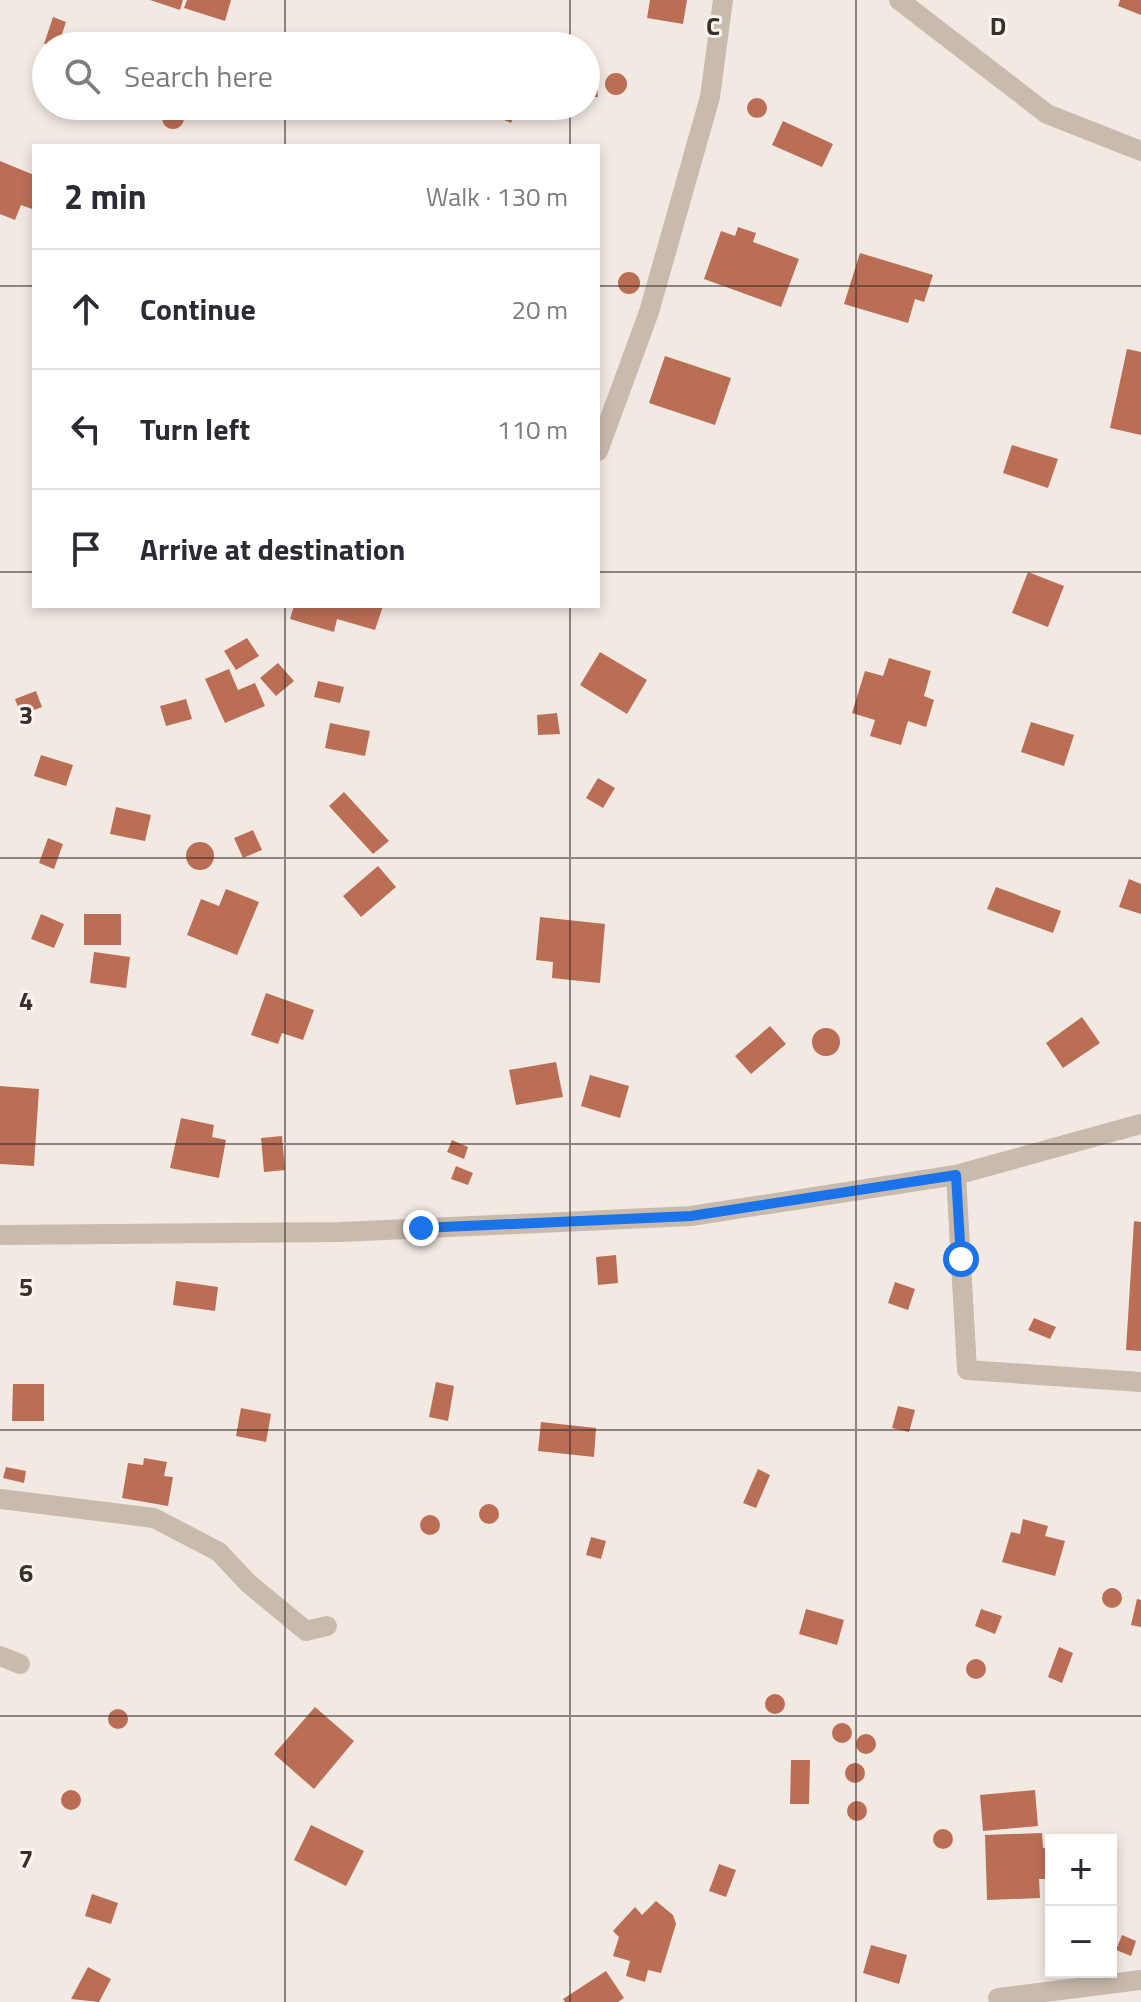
<!DOCTYPE html>
<meta charset="utf-8">
<style>
body{margin:0;font-family:"Titillium Web",sans-serif;background:#f7f7f7;color:#2b2b33}
.controls{position:absolute;right:24px;bottom:24px;display:grid;overflow:hidden;border-radius:0px;box-shadow:0 4px 12px #0003}
.controls button{width:72px;height:72px;display:grid;place-items:center;padding:0;border:0;border-bottom:2px solid #e1e1e2;background:#fff;color:#2b2b33;font:40px sans-serif}
.stop{position:absolute;width:24px;height:24px;margin:-18px;border:6px solid #1a73e8;border-radius:50%;background:#fff}
.stop.end{background:#1a73e8;border-color:#fff;box-shadow:0 2px 8px #0008}
.list{margin:0;padding:0;list-style:none}
h2{display:flex;justify-content:space-between;align-items:center;height:104px;margin:0;padding:0 32px;font-size:34px}
h2 small{font-size:26px;font-weight:400;color:#7c7c81}
.list li{display:grid;grid-template-columns:52px 1fr auto;gap:24px;align-items:center;box-sizing:border-box;height:120px;padding:0 32px;border-top:2px solid #e1e1e2}
.list b{display:block;font-size:30px;white-space:nowrap}
.list em{font-size:26px;font-style:normal;color:#7c7c81}
.icon{flex:none;width:44px;height:44px;fill:none;stroke:currentColor;stroke-width:2;stroke-linecap:round;stroke-linejoin:round}
.map{position:relative;flex:none;width:1141px;height:2002px;overflow:hidden}
.search{position:absolute;background:#fff;box-shadow:0 4px 12px #0003;left:32px;top:32px;width:568px;height:88px;display:flex;align-items:center;gap:20px;box-sizing:border-box;padding:0 28px;border-radius:44px;color:#7c7c81;font-size:30px}
.panel{position:absolute;background:#fff;box-shadow:0 4px 12px #0003;left:32px;top:144px;width:568px;height:464px;border-radius:0px}
.map>svg:first-child{display:block}
.building{fill:#bb6e56}
.lines{fill:none;stroke-linecap:round;stroke-linejoin:round}
.minor{stroke:#c9baae;stroke-width:20}
.route{stroke:#1a73e8;stroke-width:10}
.grid{fill:none;stroke:#38302c;stroke-width:2;stroke-opacity:0.55}
.grid-label{font-size:26px;text-anchor:middle;font-weight:bold;fill:#38302c;stroke:#f9f4ee;stroke-width:6;stroke-linejoin:round;paint-order:stroke}
</style>
<div class="map">
<svg width="1141" height="2002" viewBox="0 0 1141 2002">
<rect width="100%" height="100%" fill="#f2eae2"/>
<path class="building" d="M150,0h33l-3,10z
M187,0h44l-6,21 -41,-13z
M650,0h37l-4,24 -36,-6z
M1120,0h21v15l-23,-9z
M53,17l13,5 -8,24 -14,-2z
M605 84a11 11 0 1 1 22 0a11 11 0 1 1-22 0Z
M596,77l2,20h-12v-19z
M747 108a10 10 0 1 1 20 0a10 10 0 1 1-20 0Z
M471,106h48l-8,17z
M162 118a11 11 0 1 1 22 0a11 11 0 1 1-22 0Z
M783,121l50,23 -11,23 -50,-22z
M0,161l34,14 -2,34 -11,-4 -6,15 -15,-6z
M738,227l18,6 -3,9 46,17 -18,48 -77,-28 17,-48 14,5z
M860,253l73,22 -9,27 -9,-3 -7,24 -64,-19z
M618 283a11 11 0 1 1 22 0a11 11 0 1 1-22 0Z
M1127,349l14,3v83l-31,-7z
M665,356l66,22 -16,47 -66,-22z
M1012,445l46,14 -10,29 -45,-15z
M1028,572l36,14 -16,41 -36,-14z
M294,606h89l-8,24 -38,-11 -3,13 -44,-13z
M247,638l12,18 -23,14 -12,-19z
M600,652l47,28 -20,34 -47,-29z
M889,658l42,13 -7,25 10,4 -8,27 -18,-6 -7,24 -31,-9 5,-16 -23,-7 13,-42 18,5z
M278,663l16,18 -18,15 -16,-18z
M229,669l9,21 17,-7 10,23 -40,17 -20,-44z
M318,681l26,6 -4,16 -26,-6z
M36,691l6,16 -21,8 -6,-16z
M186,699l6,20 -26,7 -6,-20z
M557,713l3,21 -22,1 -1,-20z
M1031,722l43,13 -10,31 -43,-14z
M330,723l40,8 -5,25 -40,-8z
M41,755l32,10 -7,21 -32,-10z
M598,778l17,10 -12,20 -17,-10z
M344,792l45,49 -16,13 -44,-48z
M116,807l35,8 -6,26 -35,-7z
M253,830l9,20 -19,8 -9,-20z
M48,838l15,6 -9,25 -15,-6z
M186 856a14 14 0 1 1 28 0a14 14 0 1 1-28 0Z
M378,866l18,21 -35,30 -18,-21z
M1129,879l12,5v30l-22,-7z
M996,887l65,24 -8,22 -66,-24z
M226,889l33,13 -22,53 -50,-20 14,-36 18,7z
M41,914l23,10 -10,24 -23,-9z
M84,914h37v31h-37z
M540,917l65,7 -5,59 -48,-5 1,-16 -17,-2z
M94,952l36,5 -4,31 -36,-5z
M266,993l48,17 -11,30 -21,-7 -4,11 -27,-9z
M1082,1017l18,26 -37,25 -17,-25z
M770,1026l16,18 -35,30 -16,-18z
M812 1042a14 14 0 1 1 28 0a14 14 0 1 1-28 0Z
M556,1062l7,35 -47,8 -7,-35z
M590,1075l39,11 -9,32 -39,-12z
M0,1086l39,3 -5,77 -34,-2z
M181,1118l33,7 -2,12 14,3 -7,38 -49,-10z
M282,1136l3,34 -21,2 -3,-34z
M452,1140l16,7 -4,12 -17,-7z
M456,1166l17,7 -5,12 -17,-6z
M1134,1221l7,1v129l-15,-1z
M616,1255l2,28 -20,2 -2,-28z
M176,1281l42,6 -3,24 -42,-6z
M895,1282l20,7 -7,21 -20,-7z
M1034,1318l22,9 -6,12 -22,-9z
M436,1382l18,4 -6,35 -19,-4z
M13,1384h31v37h-32z
M898,1406l17,4 -6,22 -17,-4z
M241,1408l30,6 -5,28 -30,-6z
M541,1422l55,6 -2,29 -56,-6z
M144,1458l23,4 -3,14 9,1 -5,29 -46,-8 6,-35 15,2z
M6,1467l20,4 -2,12 -21,-5z
M758,1469l12,6 -14,33 -13,-5z
M479 1514a10 10 0 1 1 20 0a10 10 0 1 1-20 0Z
M420 1525a10 10 0 1 1 20 0a10 10 0 1 1-20 0Z
M1023,1519l25,7 -3,10 20,5 -10,35 -53,-14 9,-30 9,2z
M591,1537l15,4 -5,18 -15,-4z
M1102 1598a10 10 0 1 1 20 0a10 10 0 1 1-20 0Z
M1137,1599l4,1v27l-10,-2z
M806,1609l38,11 -7,25 -38,-11z
M981,1609l21,7 -7,18 -20,-8z
M1059,1647l14,6 -11,30 -14,-6z
M966 1669a10 10 0 1 1 20 0a10 10 0 1 1-20 0Z
M765 1704a10 10 0 1 1 20 0a10 10 0 1 1-20 0Z
M315,1707l39,34 -40,48 -40,-35z
M108 1719a10 10 0 1 1 20 0a10 10 0 1 1-20 0Z
M832 1733a10 10 0 1 1 20 0a10 10 0 1 1-20 0Z
M856 1744a10 10 0 1 1 20 0a10 10 0 1 1-20 0Z
M791,1760h19l-1,44h-19z
M845 1773a10 10 0 1 1 20 0a10 10 0 1 1-20 0Z
M61 1800a10 10 0 1 1 20 0a10 10 0 1 1-20 0Z
M1035,1790l3,36 -55,5 -3,-36z
M847 1811a10 10 0 1 1 20 0a10 10 0 1 1-20 0Z
M311,1825l53,26 -18,35 -52,-26z
M933 1839a10 10 0 1 1 20 0a10 10 0 1 1-20 0Z
M1042,1833l1,15h8v31h-12l1,19 -53,2 -2,-65z
M719,1864l17,6 -10,27 -17,-6z
M92,1894l26,9 -7,21 -26,-8z
M656,1901l17,14 3,9 -15,49 -13,-3 -3,12 -19,-6 4,-15 -17,-5 6,-19 -6,-6 22,-24 7,8z
M1122,1935l14,6 -5,15 -15,-6z
M871,1945l36,10 -8,29 -36,-11z
M88,1967l23,12 -12,23 -28,-3z
M606,1971l18,27 -6,4h-53l-2,-3z"/>
<g class="lines">
<path class="minor" d="M899,0l148,114 94,37
M598,451l51,-139 61,-215 13,-97
M956,1175l11,195 174,12
M0,1235l342,-3 349,-16 265,-41 185,-51
M0,1499l154,19 65,34 29,31 58,48 21,-5
M0,1656l20,8
M998,1998l143,-18"/>
</g>
<g class="lines">
<path class="route" d="M421,1228l270,-12 265,-41 5,84"/>
</g>
<path class="grid" d="M285,0v46M570,0v46M856,0v2002M285,106v40M570,106v40M0,286h34M598,286h543M0,572h34M598,572h543M285,606v1396M570,606v1396M0,858h1141M0,1144h1141M0,1430h1141M0,1716h1141"/>
<g class="grid-label">
<text x="713" y="35">C</text>
<text x="998" y="35">D</text>
<text x="26" y="724">3</text>
<text x="26" y="1010">4</text>
<text x="26" y="1296">5</text>
<text x="26" y="1582">6</text>
<text x="26" y="1868">7</text>
</g>
</svg>
<div class="controls">
<button>+</button>
<button>−</button>
</div>
<div class="stop" style="left:961px;top:1259px"></div>
<div class="stop end" style="left:421px;top:1228px"></div>
<div class="search"><svg class="icon" aria-label="search" viewBox="0 0 24 24"><circle cx="10" cy="10" r="6"/><path d="M15 15l6 6"/></svg>Search here</div>
<section class="panel">
<h2>2 min<small>Walk · 130 m</small></h2>
<ul class="list">
<li><svg class="icon" aria-label="ahead" viewBox="0 0 24 24"><path d="M12 20V5M6 11l6-6 6 6"/></svg><div><b>Continue</b></div><em>20 m</em></li>
<li><svg class="icon" aria-label="left" viewBox="0 0 24 24"><path d="M17 20v-9H6M10 6l-5 5 5 5"/></svg><div><b>Turn left</b></div><em>110 m</em></li>
<li><svg class="icon" aria-label="arrive" viewBox="0 0 24 24"><path d="M6 21V4h12l-3 4 3 4H6"/></svg><div><b>Arrive at destination</b></div></li>
</ul>
</section>
</div>
